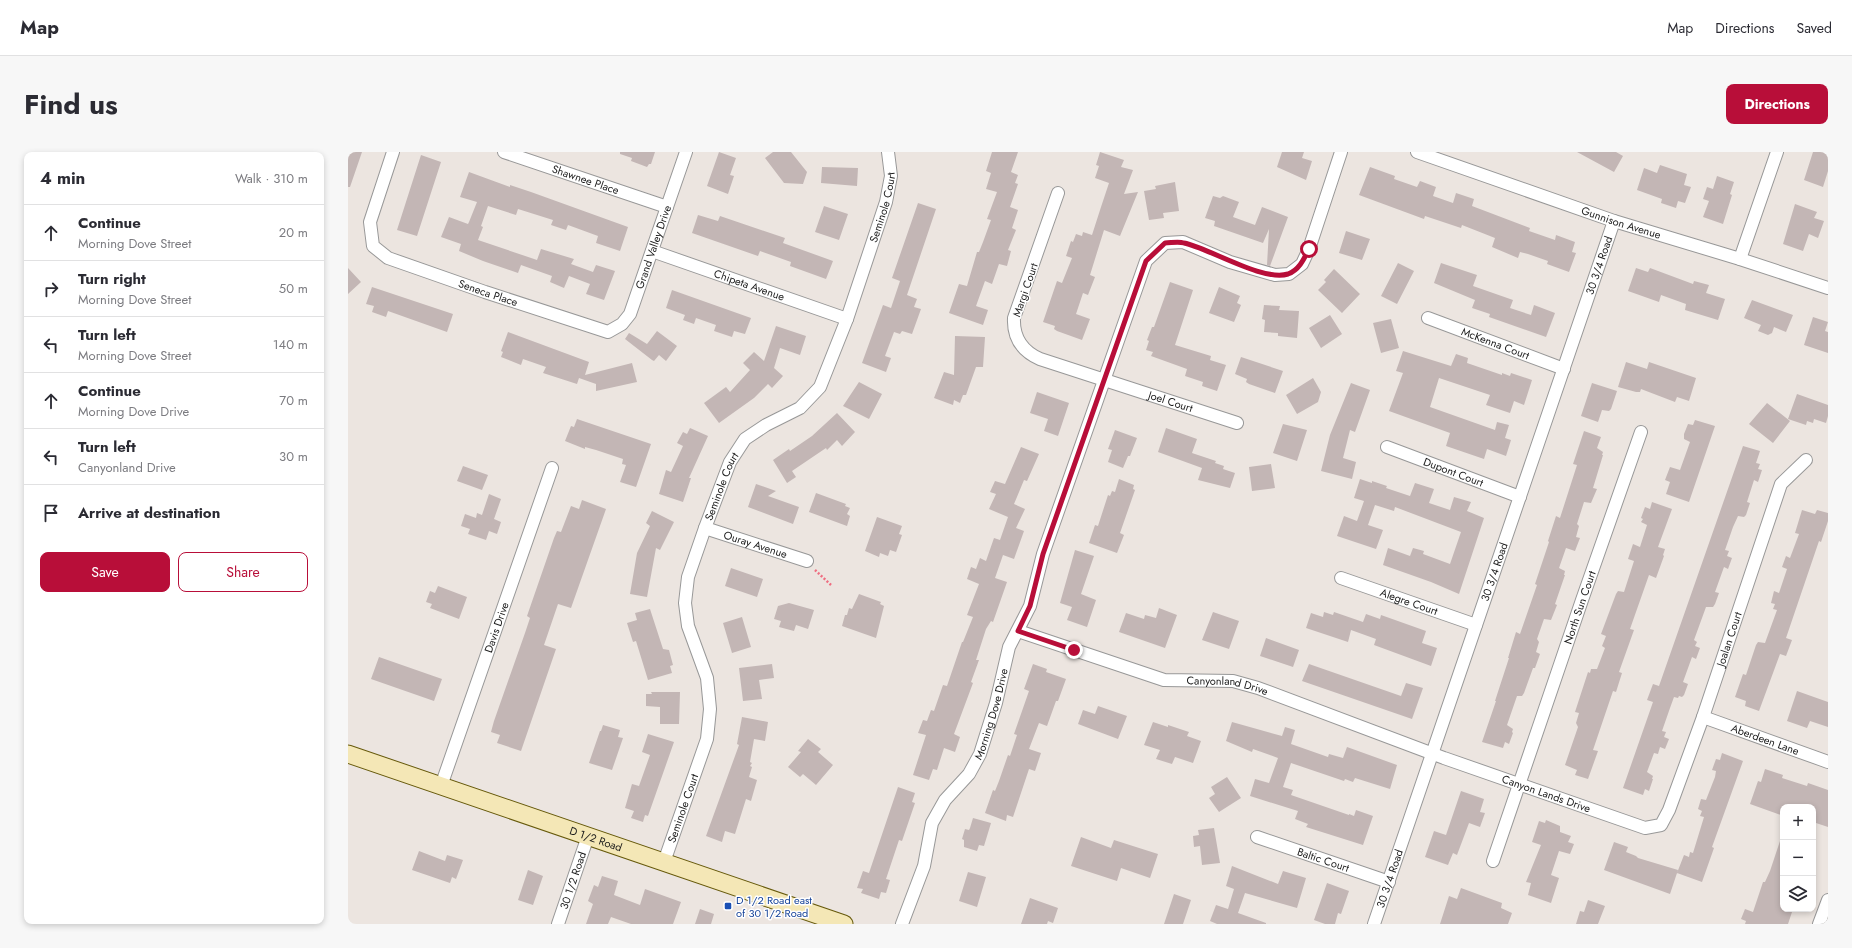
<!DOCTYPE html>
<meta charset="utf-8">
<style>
body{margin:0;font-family:Jost,sans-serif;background:#f7f7f7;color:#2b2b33}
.controls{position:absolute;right:12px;bottom:12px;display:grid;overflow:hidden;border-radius:8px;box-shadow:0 2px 6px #0003}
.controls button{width:36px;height:36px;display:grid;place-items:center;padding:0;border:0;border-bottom:1px solid #e1e1e2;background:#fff;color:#2b2b33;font:20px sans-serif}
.stop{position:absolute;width:12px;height:12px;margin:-9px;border:3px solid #b80e39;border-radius:50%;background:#fff}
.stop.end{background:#b80e39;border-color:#fff;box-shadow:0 1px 4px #0008}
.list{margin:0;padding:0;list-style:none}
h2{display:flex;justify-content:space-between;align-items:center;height:52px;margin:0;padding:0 16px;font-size:17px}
h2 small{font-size:13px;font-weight:400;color:#7c7c81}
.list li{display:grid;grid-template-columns:26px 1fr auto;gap:12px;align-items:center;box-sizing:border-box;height:56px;padding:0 16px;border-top:1px solid #e1e1e2}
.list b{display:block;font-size:15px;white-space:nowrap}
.list p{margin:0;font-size:13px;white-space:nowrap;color:#7c7c81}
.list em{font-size:13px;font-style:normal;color:#7c7c81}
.actions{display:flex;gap:8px;padding:12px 16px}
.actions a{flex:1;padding:9px 0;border:1px solid #b80e39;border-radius:8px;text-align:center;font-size:14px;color:#b80e39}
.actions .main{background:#b80e39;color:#fff}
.icon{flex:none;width:22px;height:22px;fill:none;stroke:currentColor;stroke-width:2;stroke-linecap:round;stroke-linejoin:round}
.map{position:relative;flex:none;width:1480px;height:772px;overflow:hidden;border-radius:8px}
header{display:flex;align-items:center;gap:24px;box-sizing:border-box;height:56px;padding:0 20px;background:#fff;border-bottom:1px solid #e1e1e2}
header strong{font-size:19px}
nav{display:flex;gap:22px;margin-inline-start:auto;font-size:14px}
.intro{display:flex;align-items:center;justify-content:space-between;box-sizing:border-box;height:96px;padding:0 24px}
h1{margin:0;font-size:28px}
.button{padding:10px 18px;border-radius:8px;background:#b80e39;color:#fff;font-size:14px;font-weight:700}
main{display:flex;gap:24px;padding:0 24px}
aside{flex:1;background:#fff;border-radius:8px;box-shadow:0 2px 6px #0003}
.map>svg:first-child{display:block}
.building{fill:#c3b6b5}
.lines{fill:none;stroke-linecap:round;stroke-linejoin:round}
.minor-casing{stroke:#989898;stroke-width:14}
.secondary-casing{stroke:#675a0c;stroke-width:19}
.path{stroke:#ef6e81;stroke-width:2.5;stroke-dasharray:2 2;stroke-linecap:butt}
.minor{stroke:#fff;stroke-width:12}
.secondary{stroke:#f4e7b6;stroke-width:17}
.route{stroke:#b80e39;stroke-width:5}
.transit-dot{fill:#1a4fb4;stroke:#fff;stroke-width:1.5}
.labels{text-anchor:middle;stroke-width:3;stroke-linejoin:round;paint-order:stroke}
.street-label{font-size:11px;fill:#1b1b1b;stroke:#fff}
.transit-label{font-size:11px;fill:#164399;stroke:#fff;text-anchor:start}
</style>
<header>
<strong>Map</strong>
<nav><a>Map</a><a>Directions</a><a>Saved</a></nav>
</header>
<div class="intro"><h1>Find us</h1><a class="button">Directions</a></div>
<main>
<aside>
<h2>4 min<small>Walk · 310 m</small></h2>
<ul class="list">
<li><svg class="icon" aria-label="ahead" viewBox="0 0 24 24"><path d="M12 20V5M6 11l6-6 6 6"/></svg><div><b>Continue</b><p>Morning Dove Street</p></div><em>20 m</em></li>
<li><svg class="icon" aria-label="right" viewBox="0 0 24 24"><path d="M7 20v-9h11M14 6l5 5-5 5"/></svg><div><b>Turn right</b><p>Morning Dove Street</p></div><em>50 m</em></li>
<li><svg class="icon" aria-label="left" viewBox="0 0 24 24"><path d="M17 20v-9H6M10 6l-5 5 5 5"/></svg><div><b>Turn left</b><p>Morning Dove Street</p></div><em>140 m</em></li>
<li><svg class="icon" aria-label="ahead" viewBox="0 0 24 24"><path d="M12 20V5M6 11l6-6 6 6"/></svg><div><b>Continue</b><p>Morning Dove Drive</p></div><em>70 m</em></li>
<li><svg class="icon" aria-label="left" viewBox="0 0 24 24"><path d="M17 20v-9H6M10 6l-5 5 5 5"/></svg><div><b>Turn left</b><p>Canyonland Drive</p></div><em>30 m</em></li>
<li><svg class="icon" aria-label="arrive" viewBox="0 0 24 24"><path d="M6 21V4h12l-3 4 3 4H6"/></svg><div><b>Arrive at destination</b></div></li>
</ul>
<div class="actions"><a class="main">Save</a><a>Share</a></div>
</aside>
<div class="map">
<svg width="1480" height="772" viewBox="0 0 1480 772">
<rect width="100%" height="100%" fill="#ece5e0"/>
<path class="building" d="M0,0h14l-12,35h-2z
M272,0h35l-4,12h-2l-2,3 -16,-6 1,-3 -12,-4z
M371,0l17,6 -6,17 4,1 -6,18 -21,-8z
M425,0h18l16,20 -4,12 -19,-1 -19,-25z
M644,0h26l-7,20 7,3 -3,8 3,1 -8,23 8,3 -6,18 4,2 -8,20 3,1 -4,15 -8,-2 -7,20 -7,-3 -9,25 12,4 -5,15 -34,-12 10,-29 8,2 10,-34h2l4,-10 8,-22 -4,-1 10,-27 -11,-3 5,-16 -5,-2z
M752,0l24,8 -3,7 12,3 -9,24 14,-2 -18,44 -16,-6 -14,45 5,2 -7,18 -5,-2 -7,21 14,5 -8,21 -25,-9 -3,-2 1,-3 -12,-4 14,-41 5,2 10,-25 -6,-2 5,-15 2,1 3,-8 6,2 1,-4 9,3 9,-28 8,-24 -14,-5 4,-12 -3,-1z
M934,0h22l-2,6 10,3 -6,19 -29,-13z
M1229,0h39l7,4 -9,16z
M1465,0h15v19l-5,16 -19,-7z
M73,3l20,7 -24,74 -20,-6z
M1312,13l27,9 -3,11 7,2 -6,16 -7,-2 -2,7 -15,-5 1,-4 -25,-9 7,-22 13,5z
M474,15l36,1 -1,18 -36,-3z
M1022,15l25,9 -1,3 23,8 3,-6 16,6 -3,9 20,7 3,-10 18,6 -2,7 58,22 -1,3 26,9 1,-5 19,7 -3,10 4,1 -7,19 -22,-8 1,-3 -20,-7 -8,-2 -2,6 -26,-11 3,-9 -33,-13 -1,3 -36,-12 -1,3 -65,-24z
M121,20l41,15v-2l21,7 97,35 -8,24 -24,-8 2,-7 -30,-11 -2,5 -15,-5 2,-5 -35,-11 -2,6 -28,-9 -7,20 2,1 -5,13 59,20 4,-11 33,10 -3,5 22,8 3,-7 19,6 -11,29 -18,-6 4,-10 -21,-8 -5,12 -14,-6 2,-6 -31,-11 -3,8 -35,-12 -24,-10 2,-7 -20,-7 8,-20 19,7 1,-2 8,-20 -17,-5z
M1369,24l17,6 -4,12 2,1 -9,29 -20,-7 6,-16 -6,-2 4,-12 6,2z
M827,30l4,29 -16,2 1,5 -15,2 -5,-29 12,-2 -1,-3z
M865,44l7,2 3,-2 16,6 -6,15 22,8 7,-18 26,10 -18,49 -3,-1 2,-36 -6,14 -49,-17 1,-5 -10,-3z
M570,51l18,6 -29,86 10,4 -3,8 7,2 -9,25 -10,-3 -2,3 -6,-2 -9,24 6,2 -5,14 -24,-9 21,-58 8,3 9,-27 -8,-3z
M1447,52l22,8 -3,6 10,3 -6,17 -9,-4 -6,17 -20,-7z
M476,54l24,8 -9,26 -24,-8z
M350,63l20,6 2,-5 65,22 -2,5 50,18 -7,18 -36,-13 1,-4 -31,-11 -2,5 -66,-23z
M998,79l24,8 -8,21 -23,-7z
M1050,111l16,8 -17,33 -16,-8z
M1093,111l36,12 -4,11 40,14 -3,8 21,7 3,-10 21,8 -9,24 -57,-20 1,-3 -18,-6 3,-8 -41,-17z
M0,116l13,14 -13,12z
M1288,116l12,4 2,-4 43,16 1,-3 15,4 -3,8 19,6 -7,21 -33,-10 1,-6 -25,-9 -2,7 -31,-11z
M986,117l26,25 -18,19 -24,-23 8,-8 -2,-2z
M822,130l23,8 -18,55 36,11 -1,4 16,5 -9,26 -15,-5 1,-4 -18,-6 2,-7 -36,-13 2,-4 -7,-2 3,-9 -2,-1 5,-13h2z
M24,135l81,27 -6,18 -59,-21 -2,6 -14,-5 2,-6 -8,-2z
M871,135l21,9 -3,7 4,2 -7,17 -25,-9z
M324,138l79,28 -6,16 -11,-3 -2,6 -18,-6 2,-6 -20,-7 -2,6 -11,-4 2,-5 -19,-7z
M1404,148l41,15 -7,17 -12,-5 -2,6 -4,2 -10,-4 3,-6 -17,-7z
M916,153l16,1 -1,4 20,1 -2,27 -19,-2v-3l-14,-1 1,-12 -3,-1z
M982,163l12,19 -21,14 -12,-20z
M1465,165l15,5 -3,9 3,1v21l-24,-8z
M1043,167l8,29 -18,5 -8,-30z
M428,174l30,10 -6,19 -20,-7 -6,20 9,8 -11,12 -4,-4 -14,14 -35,25 -15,-20 22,-16 4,5 20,-22 -7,-7 11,-11 10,9z
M309,179l20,15 -11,15 -7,-6 -5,6 -2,-1 -27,-21 4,-6 18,11z
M160,180l81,30 -4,13 47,-12 5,19 -41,9v-7l-17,-6 -2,6 -34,-11 3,-6 -23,-8 -2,6 -20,-8 2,-5 -2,-1z
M607,184l30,1 -2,30h-7l-10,28h-3l-3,8 -6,-3 -1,5 -19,-7 10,-26 10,3z
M1055,199l48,15 5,-12 12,4 -1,5 35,12v-2l8,3 1,-3 21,7 -8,25 -10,-4 -4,12 -24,-8 4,-10 -51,-17 -9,29 65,23 2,-8 12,3 -4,13 6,2 -5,16 -19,-7 -3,10 -38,-13 4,-13 -61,-22 14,-38 -7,-2z
M893,205l42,14 -8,22 -26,-9 -3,-2 1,-3 -12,-5z
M1278,210l21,7 2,-7 47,16 -7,23 -12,-4 -2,5 -34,-13 -1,3h-4l-18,-5z
M965,226l8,14 -3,10 -21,12 -11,-19z
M511,230l23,12 -13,25 -26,-13z
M1003,231l19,7 -15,42 -5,-2 -7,28 13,4 -4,17 -31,-8 9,-36z
M1244,231l25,8 -6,18 -2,2 -7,-1 -4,12 -17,-6z
M689,240l32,11 -11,33 -14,-5 4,-12 -18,-6z
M1449,242l31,11v11l-2,7 -12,-4 -1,4 -6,-2 -1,4 -18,-6z
M1419,251l23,18 -17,22 -24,-19z
M489,261l18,19 -13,14 -5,-6 -10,10 -1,-2 -34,23 4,6 -9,6 -14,-23 16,-11 1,2 22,-15z
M229,267l74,25 -15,43 -16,-5 6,-17 -4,-1 1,-5 -27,-9 -11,-3v2l-20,-8 6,-15 3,1z
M1347,268l20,6 -26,76 -23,-8 4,-12 -5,-2 5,-13 10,3 10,-28 -6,-3v-5l4,-10 5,1z
M935,272l24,6 -10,31 -24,-8z
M342,276l18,8 -19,42h2l-8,24 -24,-8 7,-24 5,2 12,-26 -6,-3 6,-11 4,2z
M818,276l31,11 -5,14 24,8 -1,2 9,3 -1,3 12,4 -5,15 -32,-8 4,-12 -44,-16z
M767,278l22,8 -7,18h-2l-5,12 -15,-6 4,-12 -4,-1z
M1236,279l17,6 -4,11 6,4 -1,3h1l-10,33 4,1 -6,14 -7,-1 -7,22 2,2 -3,11 4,1 -5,13 -9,-3 -7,20 6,3 -1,4h1l-10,29 2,1 -6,15 -7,-1 -7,20 2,3 -3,10 4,2 -5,14h-2l-9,25 -2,3h-5l-10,29 6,4 -1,3 1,1 -4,11 -4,-2 -2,6 -21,-6 14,-41h-1l14,-43h-1l8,-26 4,2 17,-49 -2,-1 14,-42 -1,-1 8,-25 4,2 17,-53 -4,-1z
M1395,294l17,5 -4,12 4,1 -2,5 4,1 -4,12 -4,-2 -7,22 3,1 -4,12 -2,2 -6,-1 -5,11 -8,23 4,1 -2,5 5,2 -4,11 -4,-2 -9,25 4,1 -4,11 -2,3h-7l-12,33 3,2 -2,4 5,2 -4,11 -4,-2 -9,25 5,2 -4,11 -2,2 -3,-1 -1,2 -4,-1 -4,11 -8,23 4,1 -2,5 5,2 -4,10 -5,-2 -2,7 -4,-1 -7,19 6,4 -1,3h1l-4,12 -4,-2 -2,6 -20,-7 30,-86 -6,-2 6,-16 6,2z
M673,295l18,7 -12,27 -3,-1 -10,24 11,5 -9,19 8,3 -10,28 -11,-4 -8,23 12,4 -14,40 -2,-1 -5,8 -10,31h3l-8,22 2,1 -19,51 6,3 -5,15 -11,-4 -7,22 -4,-1 -4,11 -16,-5 13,-40 -8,-2 5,-13 4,1 4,-11 3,1 9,-26 4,1 15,-44h1l10,-25 -6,-2 12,-31 -12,-5 4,-12 5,2 4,-11 6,3 8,-23 6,2 8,-23 -19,-8 7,-15 -6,-2 5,-11 10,3z
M923,312l4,24 -23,3 -3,-24z
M115,314l25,9 -6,15 -25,-9z
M771,327l15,6 -1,4 2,1 -15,43 4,2 -7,18 -28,-10 6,-18 3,1 10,-31 2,1 2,-5 3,1z
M1012,327l12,4v-2l15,5 -1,2 24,8 5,-13 19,6 -5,14 21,7 4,-13 17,5 -4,9 17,7 -25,76 -28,-12 -48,-17 5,-17 22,8 3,-8 11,3 -1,3 27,10 11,-32 -66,-25 -1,4 -19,-6 -7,20 15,5 -7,19 -39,-13 7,-20 13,5 7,-20 -10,-3z
M408,332l20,7 -8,5 31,11 -6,17 -45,-17z
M468,341l30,11 -1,2 5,2 -3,6 3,2 -3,10 -38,-14z
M141,342l12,5 -7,20 7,3 -4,12 -8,-3 -3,9 -18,-6 2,-5 -9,-3 4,-12 11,4 1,-5 5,2z
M234,348l24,9 -35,99 -13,-4 -14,41 12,4 -35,102 -24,-8 3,-8 -9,-3 3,-11 31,-88 5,-15 -3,-2 27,-78 3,-7 4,1 10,-26 8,3z
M1304,350l20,7 -14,38 7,2 -2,6 1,1 -8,22 -7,-3 -19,54 4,1 -15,42 3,1 -6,19 -3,-1 -20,59 5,1 -10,28 -13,-4 2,-5 -12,-5 13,-38 -2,-4 3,-10 -4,-1 13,-40 2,1 1,-4h6l8,-21 -3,-2 4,-10 -5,-2 15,-40 2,-3 6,1 10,-31 -6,-2 5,-15 7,3 7,-22 -6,-3 2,-3 -2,-1 4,-11 5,2z
M1454,358l13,4 2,-4 11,3v8l-7,21 -2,-1 -33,97 6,2 -6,16 -6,-2 -21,57 -14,-5 1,-5 -11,-4 8,-23 3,1 10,-30 2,-3 7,1 12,-33 -4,-1 2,-5 -4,-1 3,-12 5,2 8,-24 -5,-2 4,-11 4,2 9,-24 -4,-1z
M304,359l22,11 -14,28 -4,-2 -9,49 -17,-3 7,-41 13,-27 -4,-3z
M529,365l25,9 -3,8 3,1 -6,17 -6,-2 -2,6 -8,-3 -1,4 -14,-6z
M727,398l19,6 -13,38 15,6 -9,27 -20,-7 5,-13 -12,-4z
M383,416l32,11 -6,18 -32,-11z
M90,434l29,11 -8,22 -29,-11 2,-4 -6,-2 4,-11 5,2z
M511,442l22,8 -1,2 4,2 -8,32 -34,-12 3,-11h2l2,-7 3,1z
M441,451l25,7 -6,19 -12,-4 -2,6 -15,-4 2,-6 -7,-2 4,-13z
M811,456l18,7 -12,33 -46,-16 7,-19 18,6 1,-4 11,3z
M302,457l13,40 6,1 4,15 -3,1 2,7 -24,7 -12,-39 -3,1 -6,-19 10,-3 -2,-7z
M865,460l26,9 -10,28 -27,-9z
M976,460l9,3 1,-3 29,10 3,-8 14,5 1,-4 45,16 -4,12 15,5 -6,18 -57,-21 2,-6 -25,-9 -3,12 -42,-14 5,-15 12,4z
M394,465l9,30 -19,6 -9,-30z
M918,486l33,12 -6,17 -33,-11z
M31,505l63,22 -8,22 -63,-22z
M424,512l2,14 -15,2 3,19 -19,2 -4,-33z
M685,512l14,5 -1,3 20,7 -8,22h-2l-9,25 -8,-3 -10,26 12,4 -6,18 -6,-2 -16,48 -6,-2 -1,6 -21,-8 8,-23 2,1 4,-10 9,-26 2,1 7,-21 -3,-1 15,-43 -5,-2z
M961,512l92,32 5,-13 17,5 -11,31 -110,-38z
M1449,539l31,11v25l-18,-6 -3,7 -20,-7z
M303,540h29l-1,32h-19v-17l-14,-1v-12h6z
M750,554l29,10 -9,23 -40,-15 5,-14 12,4z
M394,565l26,5 -3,19 -11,-2 -4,23 2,1 -2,3 2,1 -3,10 8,3 -6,21 -5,-2 -11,35 -10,-3 -3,11 -16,-6 33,-91 -2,-1z
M805,570l15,5v-2l21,7 -2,4 14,5 -8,22 -18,-6 -3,7 -16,-5 4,-9 -16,-5z
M884,570l50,14 3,-9 10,3 -4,14 37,13 1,-3 14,4 4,-11 50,18 -7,24 -35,-11 -2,4 -8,-3 -1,2 -53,-18 -8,24 10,3 -2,5 58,20v-1l5,2 2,-6 17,6 -10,29 -57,-18 2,-3 -13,-5 3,-8 -48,-15 5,-17 14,4 9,-25 -25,-9 -1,3 -26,-11z
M255,573l17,5 -2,7 5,1 -11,32 -23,-7 11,-32h1z
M300,582l26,8 -26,74 -3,-1 -2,7 -12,-4 3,-7 -9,-3 7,-24 7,2 11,-31 -8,-3z
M460,587l13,10 -3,3 15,13 -17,20 -13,-11 -3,3 -12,-10 13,-15 -3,-1z
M1374,601l21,8 -31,86 2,1 -12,34 -25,-9 7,-18 5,2 1,-5 3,1 11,-36 -4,-1 2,-5 -4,-2 3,-10 5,1 9,-23 1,-6 -4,-1 4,-11 4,1z
M1417,617l18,6 -1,3 25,8 1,-3 20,7v37l-15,-5v-15h-30l-2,8 -31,-11 8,-23 3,1z
M879,625l14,21 -22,14 -10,-14 6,-4 -4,-7z
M550,635l17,6 -3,9 3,1 -13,38 -3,-1 -13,39 4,1 -4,13 -5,-1 -2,7 -18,-6 2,-4 -6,-1 6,-17 6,2z
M1113,639l23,8 -4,13 5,1 -5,14 -11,-4 -12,32 -4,-2 -5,12 -23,-8 9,-26 12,4z
M625,666l18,5 -7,23 -5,-1 -2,6 -13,-4v-7l-2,-1 3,-10 4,1 1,-2z
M1198,668l14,6v6l11,4 -3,6 6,2 -4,10 -11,-3 -8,24 8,3 -8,25 -23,-8 3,-12 -5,-1 15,-37 -9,-3 7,-21 6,2z
M866,676l6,35 -18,2 -2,-19 -6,1 -1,-11 6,-1 -1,-5z
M733,685l30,11 3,-8 44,14 -8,24 -29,-10 -4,13 -46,-15z
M1433,686h2v71h10l-5,15h-43l1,-3 -5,-2 4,-10 8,3 10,-30h2l5,-11z
M1266,690l14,5 -2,5 10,4 2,2 40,12 -8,24 -66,-24z
M71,699l26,10 2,-6 16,5 -7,19 -4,-2 -2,6 -38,-13z
M884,714l46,18 5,-13 23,7 -9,30 -52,-15 -7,20 28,10v1h-49l-7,-3 6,-16 12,4 6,-20 -8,-3z
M180,718l15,6 -10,29 -15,-5z
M620,720l18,5 -9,30 -18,-6z
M254,724l16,5 -4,14 26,10 5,-16 36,13 -8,22h-42l-20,-7 -3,7h-22l7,-20 -5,-3 6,-16 4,2z
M979,731l22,8 -8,23 -3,-1 -3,11h-10l-11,-4z
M1113,736l41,15 -1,5 11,5 -4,11h-68l9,-28 8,3z
M826,742l17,6 -8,24h-19z
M682,746l28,10 -5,15 -5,-2 -1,3h-26z
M1240,748l17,6 -7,18h-22l4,-13 4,1z
M352,757l14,5 -3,10h-16z"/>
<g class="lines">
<g class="minor-casing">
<g id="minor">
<path id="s1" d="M45,0l-23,70 3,24 15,12 97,34 123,40 14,-8 8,-10 56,-162"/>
<path id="s2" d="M156,0l163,55"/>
<path id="s3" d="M1069,0l197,69 126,38 88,29"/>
<path id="s4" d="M710,41l-44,125c-1,20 8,33 26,41l197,64"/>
<path id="s5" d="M304,99l195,68"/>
<path d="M1392,107l37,-107"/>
<path id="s6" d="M1080,166l136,51"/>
<path id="s7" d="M1039,295l133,50"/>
<path id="s8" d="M357,376l102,33"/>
<path id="s9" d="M993,426l135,47"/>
<path id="s10" d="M670,479l146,49 69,1 25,7 186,70 201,70 16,-3 8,-15 34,-93 78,-233 25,-24"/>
<path id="s11" d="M1355,565l125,45"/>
<path id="s12" d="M93,634l111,-318"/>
<path id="s13" d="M909,685l132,45"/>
<path id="s14" d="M1145,709l89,-261 59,-168"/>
<path id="s15" d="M316,710l43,-123 3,-30 -3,-31 -19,-52 -3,-23 3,-26 17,-49 25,-66 15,-23 21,-14 34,-17 20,-21 27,-68 39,-117 5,-26 -3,-24"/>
<path id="s16" d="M210,772l30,-88"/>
<path id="s17" d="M554,772l22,-58 8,-43 13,-23 24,-26 11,-20 16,-51 13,-56 21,-41 13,-52 103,-293 19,-18 18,-1 47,20 45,13 14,-1 13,-10 7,-15 32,-97"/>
<path id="s18" d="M1026,772l240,-703"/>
<path d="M1471,772l9,-24"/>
</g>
</g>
<g class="secondary-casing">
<g id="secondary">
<path id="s19" d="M0,602l496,170"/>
</g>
</g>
<path class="path" d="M467,418l16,15"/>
<use href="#minor" class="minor"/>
<use href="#secondary" class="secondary"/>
</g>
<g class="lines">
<path class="route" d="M726,498l-56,-19 12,-25 13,-52 103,-293 19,-18c6,0 13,-2 19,0 25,5 79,39 104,31 11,-4 16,-15 21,-25"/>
</g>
<rect class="transit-dot" x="376" y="750" width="8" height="8" rx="2"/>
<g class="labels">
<g class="street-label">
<text dy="4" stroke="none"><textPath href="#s2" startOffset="86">Shawnee Place</textPath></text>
<text dy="4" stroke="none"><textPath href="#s15" startOffset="729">Seminole Court</textPath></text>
<text dy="4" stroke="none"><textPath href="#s3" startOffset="216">Gunnison Avenue</textPath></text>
<text dy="4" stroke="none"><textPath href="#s1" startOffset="449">Grand Valley Drive</textPath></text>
<text dy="4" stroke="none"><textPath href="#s18" startOffset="696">30 3/4 Road</textPath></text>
<text dy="4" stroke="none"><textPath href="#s5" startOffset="103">Chipeta Avenue</textPath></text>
<text transform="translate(677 138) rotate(-71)" y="4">Margi Court</text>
<text dy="4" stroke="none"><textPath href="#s1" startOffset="223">Seneca Place</textPath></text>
<text dy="4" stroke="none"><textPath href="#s6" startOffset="72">McKenna Court</textPath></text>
<text dy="4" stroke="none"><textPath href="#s4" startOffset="322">Joel Court</textPath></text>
<text dy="4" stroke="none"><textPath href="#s7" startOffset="71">Dupont Court</textPath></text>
<text dy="4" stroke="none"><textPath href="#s15" startOffset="393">Seminole Court</textPath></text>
<text dy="4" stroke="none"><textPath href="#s8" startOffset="53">Ouray Avenue</textPath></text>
<text dy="4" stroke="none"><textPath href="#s18" startOffset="372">30 3/4 Road</textPath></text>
<text dy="4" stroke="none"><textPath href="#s9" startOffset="72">Alegre Court</textPath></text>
<text dy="4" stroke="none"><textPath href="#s14" startOffset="268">North Sun Court</textPath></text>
<text dy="4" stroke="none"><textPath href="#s12" startOffset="168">Davis Drive</textPath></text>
<text dy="4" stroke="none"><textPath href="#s10" startOffset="875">Joalan Court</textPath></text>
<text dy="4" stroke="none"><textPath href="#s10" startOffset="218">Canyonland Drive</textPath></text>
<text dy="4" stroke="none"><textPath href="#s17" startOffset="232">Morning Dove Drive</textPath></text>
<text dy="4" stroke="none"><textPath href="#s11" startOffset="66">Aberdeen Lane</textPath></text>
<text dy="4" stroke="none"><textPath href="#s10" startOffset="556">Canyon Lands Drive</textPath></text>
<text dy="4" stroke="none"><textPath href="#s15" startOffset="57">Seminole Court</textPath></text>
<text dy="4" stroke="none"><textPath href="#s19" startOffset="262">D 1/2 Road</textPath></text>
<text dy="4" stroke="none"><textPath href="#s13" startOffset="70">Baltic Court</textPath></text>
<text dy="4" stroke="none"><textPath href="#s18" startOffset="48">30 3/4 Road</textPath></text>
<text dy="4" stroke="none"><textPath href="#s16" startOffset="46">30 1/2 Road</textPath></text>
</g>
<g class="transit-label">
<text x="388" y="752">D 1/2 Road east<tspan x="388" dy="13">of 30 1/2 Road</tspan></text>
</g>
</g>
</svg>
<div class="controls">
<button>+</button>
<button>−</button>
<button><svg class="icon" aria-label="layers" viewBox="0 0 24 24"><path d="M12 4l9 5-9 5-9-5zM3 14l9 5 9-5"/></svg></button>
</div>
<div class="stop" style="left:961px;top:97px"></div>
<div class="stop end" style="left:726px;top:498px"></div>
</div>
</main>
